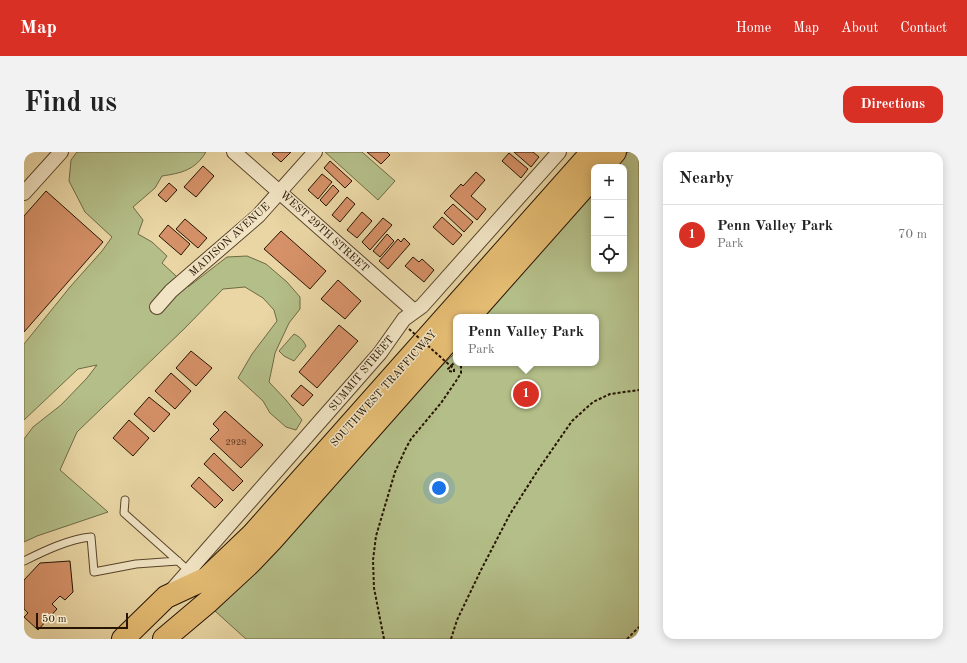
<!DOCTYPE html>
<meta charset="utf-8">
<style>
body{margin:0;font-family:"Old Standard TT",serif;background:#f2f2f2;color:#222}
.controls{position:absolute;right:12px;top:12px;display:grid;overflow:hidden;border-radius:8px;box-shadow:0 2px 10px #0003}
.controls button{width:36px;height:36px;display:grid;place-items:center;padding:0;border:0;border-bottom:1px solid #e0e0e0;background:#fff;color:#222;font:20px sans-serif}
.scale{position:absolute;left:12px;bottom:10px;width:92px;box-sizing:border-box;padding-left:4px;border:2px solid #271402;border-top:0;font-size:11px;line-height:14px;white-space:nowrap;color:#271402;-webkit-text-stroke:3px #f1e4c4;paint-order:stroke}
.you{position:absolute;left:415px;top:336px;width:14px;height:14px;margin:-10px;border:3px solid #fff;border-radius:50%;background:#1a73e8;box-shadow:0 0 0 6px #1a73e833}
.badge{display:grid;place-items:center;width:26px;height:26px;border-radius:50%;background:#d93025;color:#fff;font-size:13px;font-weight:700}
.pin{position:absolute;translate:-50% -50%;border:2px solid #fff;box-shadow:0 1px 4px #0006}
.popup{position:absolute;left:429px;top:162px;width:146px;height:52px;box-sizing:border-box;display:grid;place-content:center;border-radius:8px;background:#fff;filter:drop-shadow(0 1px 3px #0005);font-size:13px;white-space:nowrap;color:#767676}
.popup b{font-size:15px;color:#222}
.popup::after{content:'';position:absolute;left:50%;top:100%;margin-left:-8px;border:8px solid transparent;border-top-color:#fff}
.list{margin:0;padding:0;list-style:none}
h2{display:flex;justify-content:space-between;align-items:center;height:52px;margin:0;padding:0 16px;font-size:17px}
h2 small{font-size:13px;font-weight:400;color:#767676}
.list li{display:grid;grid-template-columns:26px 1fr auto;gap:12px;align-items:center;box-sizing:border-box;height:60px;padding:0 16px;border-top:1px solid #e0e0e0}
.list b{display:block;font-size:15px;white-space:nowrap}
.list p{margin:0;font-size:13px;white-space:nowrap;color:#767676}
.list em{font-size:13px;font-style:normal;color:#767676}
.icon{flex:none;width:22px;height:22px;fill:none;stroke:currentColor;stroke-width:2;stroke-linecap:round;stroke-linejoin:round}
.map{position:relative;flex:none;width:615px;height:487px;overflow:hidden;border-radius:12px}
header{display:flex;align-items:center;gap:24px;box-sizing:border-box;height:56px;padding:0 20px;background:#d93025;color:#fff}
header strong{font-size:19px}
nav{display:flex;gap:22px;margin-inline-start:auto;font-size:14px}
.intro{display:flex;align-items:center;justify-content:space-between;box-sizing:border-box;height:96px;padding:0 24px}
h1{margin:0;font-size:28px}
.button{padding:10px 18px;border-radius:12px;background:#d93025;color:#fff;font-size:14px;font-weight:700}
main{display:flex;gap:24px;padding:0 24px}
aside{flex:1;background:#fff;border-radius:12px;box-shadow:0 2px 10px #0003}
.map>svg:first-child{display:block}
.green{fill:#b4be88;stroke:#6e6945}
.building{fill:#d69168;stroke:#271402}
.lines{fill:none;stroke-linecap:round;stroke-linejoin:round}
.service-casing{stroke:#58442a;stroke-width:9}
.minor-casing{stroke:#58442a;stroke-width:16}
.primary-casing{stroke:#271402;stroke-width:24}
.path{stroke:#271402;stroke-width:2;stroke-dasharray:3 2;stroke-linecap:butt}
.service{stroke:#f1e4c4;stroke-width:7}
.minor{stroke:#f1e4c4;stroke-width:14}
.primary{stroke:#e4bb72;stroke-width:22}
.path-bridge{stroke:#271402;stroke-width:2;stroke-dasharray:3 2;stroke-linecap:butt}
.labels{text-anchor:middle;stroke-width:3;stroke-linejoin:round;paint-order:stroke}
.number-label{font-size:9px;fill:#53331c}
.street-label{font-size:11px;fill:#271402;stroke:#f1e4c4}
</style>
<header>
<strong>Map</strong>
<nav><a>Home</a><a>Map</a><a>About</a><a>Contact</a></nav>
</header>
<div class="intro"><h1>Find us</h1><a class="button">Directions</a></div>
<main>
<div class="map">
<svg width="615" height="487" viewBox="0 0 615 487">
<rect width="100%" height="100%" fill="#e9d6a4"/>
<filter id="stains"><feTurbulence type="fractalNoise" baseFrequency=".005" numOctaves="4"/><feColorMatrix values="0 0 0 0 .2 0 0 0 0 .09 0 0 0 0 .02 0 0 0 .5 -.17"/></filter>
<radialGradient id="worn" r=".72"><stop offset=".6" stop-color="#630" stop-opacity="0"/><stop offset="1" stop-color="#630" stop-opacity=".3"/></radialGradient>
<path class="green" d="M53,0h129c-11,18 -24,21 -44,24l-7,12 -22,19 10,13 -5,14 14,8 15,14 -5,7 26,24 39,-30 20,-1 19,8 21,18 13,15v12l-11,14 -14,30 -2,10 -4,19 17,18 16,20 -6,10 -10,-3 -16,-14 -7,-12 -25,-23 14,-24 25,-33 -3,-11 -11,-12 -18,-11 -22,2 -39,40 -107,103 -17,38 48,42 -71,24 -13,6v-103l9,-12 28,-22 26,-27 10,-13 -19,4 -54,51v-76l46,-57 32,-36 10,-14 -27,-25 -16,-31 2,-21z
M301,0h37l33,29 -17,19z
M604,0h11v487h-393l-31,-28 191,-209 16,-17 34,-33v11h140v-46h-112l6,-10 104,-117v79h30v-102h-9z
M270,182c6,3 9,6 12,12l-12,15 -10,-5 -5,-5z"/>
<path class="building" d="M250,0h17l-10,10 -9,-8z
M343,0h20l3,3 -9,9z
M490,0h19l6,5 -8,10z
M485,1l19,16 -7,9 -19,-17z
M306,9l22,20 -7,7 -21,-20z
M179,14l11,10 -18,21 -12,-10z
M452,20l9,8 -14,16 15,13 -9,11 -27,-24 11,-12 2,2z
M298,22l10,8 -14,17 -10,-9z
M145,31l8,7 -11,12 -8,-7z
M309,33l6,6 -13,15 -6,-6z
M22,39l57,51 -79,90v-116z
M323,45l8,7 -15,18 -8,-7z
M429,52l20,18 -9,10 -20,-19z
M338,60l10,9 -15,17 -10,-8z
M418,65l20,18 -9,10 -20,-18z
M359,66l9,7 -22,25 -8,-8z
M161,67l22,19 -9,10 -22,-19z
M144,73l22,19 -9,11 -22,-19z
M257,79l45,40 -16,18 -46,-40z
M363,82l7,7 -14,16 -7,-6z
M380,86l6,6 -22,25 -9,-8 19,-22 3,3z
M389,105l6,5 3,-3 12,11 -10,12 -19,-16z
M314,128l23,21 -16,18 -24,-20z
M315,173l19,16 -41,47 -18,-16z
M167,199l21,17 -16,18 -20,-18z
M147,221l20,18 -16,18 -20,-18z
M277,233l12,10 -10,11 -12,-10z
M125,245l21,17 -16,18 -20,-18z
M201,259l38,34 -22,23 -31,-29 9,-9 -6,-6z
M105,268l20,18 -16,18 -20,-18z
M190,301l29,28 -10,10 -29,-27z
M175,325l24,23 -8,8 -24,-22z
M46,409l3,31 -8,8 -5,-4 -8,8 5,5 -19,21 -14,-13 4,-4 -4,-4v-29l16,-17z"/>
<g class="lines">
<g class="service-casing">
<path id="service" d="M101,348l-1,13 65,58
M0,409c20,-10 45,-22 67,-24l3,35 42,-8 42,-3"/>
</g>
<g class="minor-casing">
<path id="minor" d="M210,0l180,159
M0,41l37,-41
M133,155l14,-16 87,-75 57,-64
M148,438l208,-237 24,-34 18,-13 137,-154"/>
</g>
<g class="primary-casing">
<path id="primary" d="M578,15l13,-15
M445,165l125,-141
M99,487l43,-42 41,-19 45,-43 340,-383
M140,487l45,-38 41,-38 21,-22 185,-209"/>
</g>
<path class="path" d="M430,217v3l-5,-1 -1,-2 6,-6h2
M360,487l-10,-51 -1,-28 3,-24 19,-64 11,-24 5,-9 30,-36 15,-22 5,-8v-7l-3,-3
M427,487l6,-19 24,-50 29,-56 28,-44 34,-49 21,-19 17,-8 29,-4
M603,487l12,-12"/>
<use href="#service" class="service"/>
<use href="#minor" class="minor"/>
<use href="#primary" class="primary"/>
<path class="path-bridge" d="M385,177l45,40"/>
</g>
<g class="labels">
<g class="number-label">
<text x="212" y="293">2928</text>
</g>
<g class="street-label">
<text transform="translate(301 79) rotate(42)" y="4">WEST 29TH STREET</text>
<text transform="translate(205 87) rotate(-42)" y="4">MADISON AVENUE</text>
<text transform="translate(337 221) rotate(-50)" y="4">SUMMIT STREET</text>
<text transform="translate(359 236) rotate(-48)" y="4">SOUTHWEST TRAFFICWAY</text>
</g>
</g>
<rect width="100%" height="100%" filter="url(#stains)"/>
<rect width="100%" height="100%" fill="url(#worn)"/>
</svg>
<div class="controls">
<button>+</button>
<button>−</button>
<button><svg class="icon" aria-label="locate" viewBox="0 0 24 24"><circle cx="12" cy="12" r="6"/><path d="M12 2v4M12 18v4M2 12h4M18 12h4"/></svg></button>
</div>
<div class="scale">50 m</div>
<div class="you"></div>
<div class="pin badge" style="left:502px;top:242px">1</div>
<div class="popup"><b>Penn Valley Park</b>Park</div>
</div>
<aside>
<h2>Nearby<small></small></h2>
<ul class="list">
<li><span class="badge">1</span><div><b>Penn Valley Park</b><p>Park</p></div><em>70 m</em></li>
</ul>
</aside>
</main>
